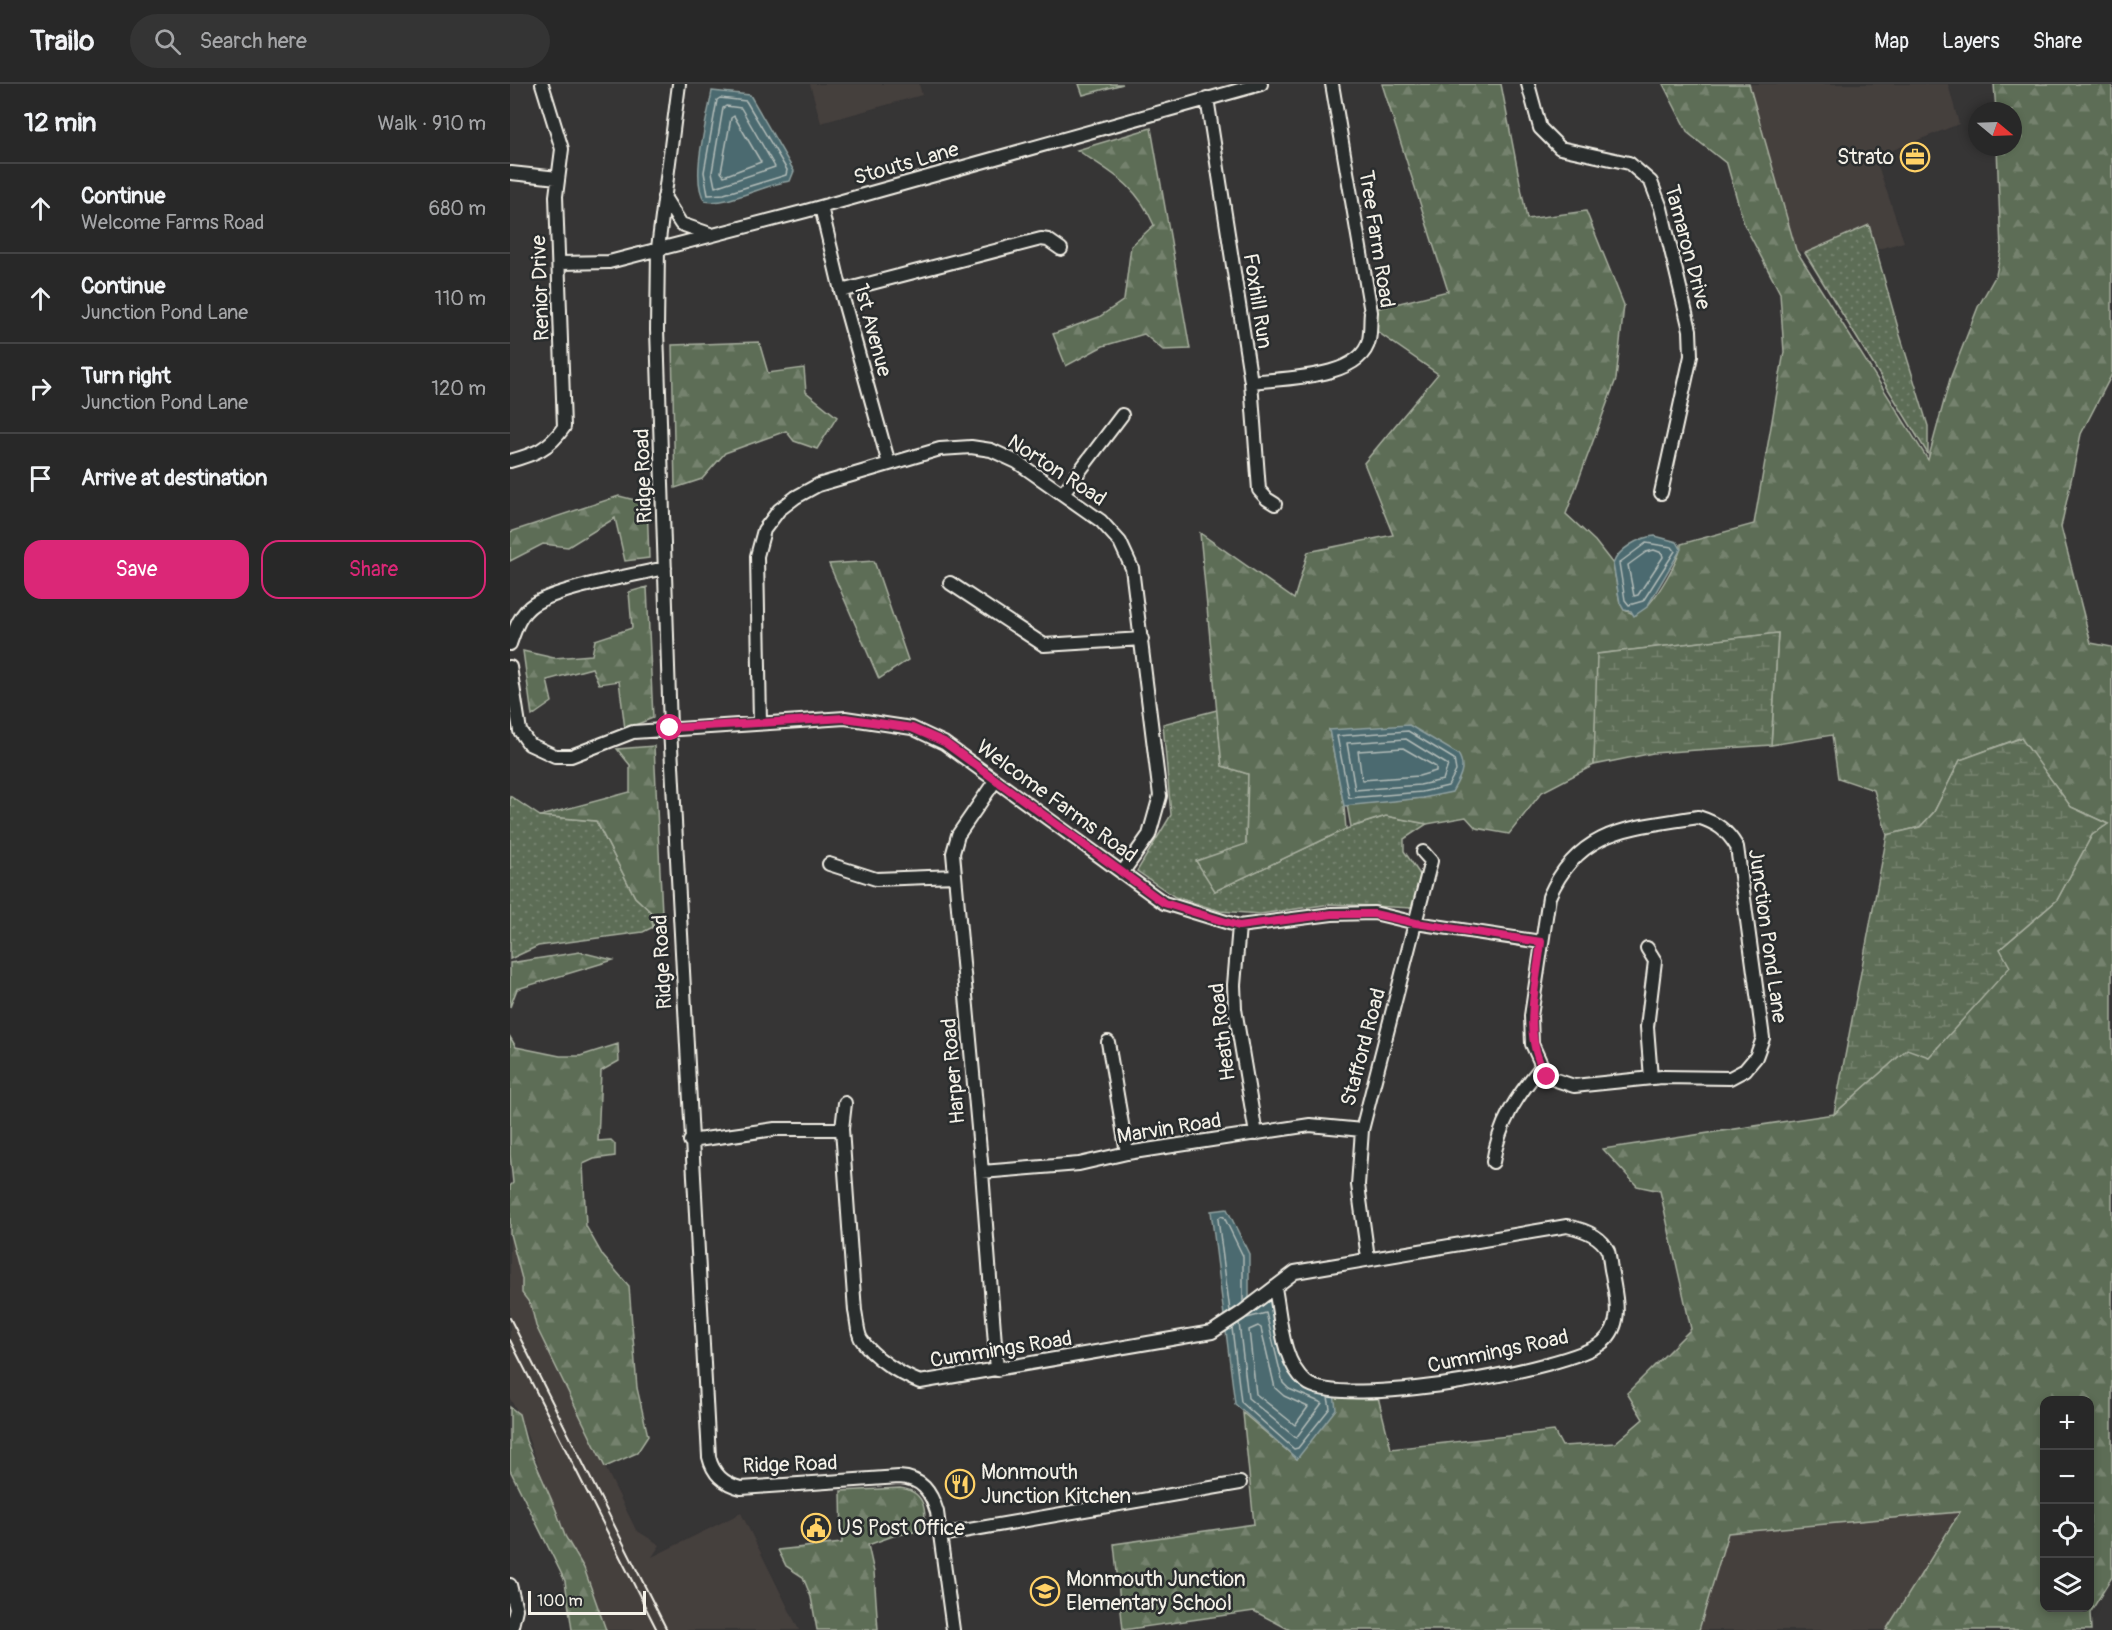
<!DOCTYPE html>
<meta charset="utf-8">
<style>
body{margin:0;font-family:Pangolin,sans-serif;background:#343434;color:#f1f3f6}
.controls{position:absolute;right:18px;bottom:18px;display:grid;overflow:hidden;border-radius:12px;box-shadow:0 3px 9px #0003}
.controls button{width:54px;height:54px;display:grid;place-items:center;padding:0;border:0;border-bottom:2px solid #444445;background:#282828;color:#f1f3f6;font:30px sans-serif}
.compass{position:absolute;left:1458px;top:18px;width:54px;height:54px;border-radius:50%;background:#282828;box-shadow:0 3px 9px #0003;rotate:109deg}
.scale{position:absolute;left:18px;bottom:15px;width:118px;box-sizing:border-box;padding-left:6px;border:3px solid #f4f1e8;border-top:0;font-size:16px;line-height:21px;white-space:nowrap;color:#f4f1e8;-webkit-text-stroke:4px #2a2d2e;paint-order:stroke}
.stop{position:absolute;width:18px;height:18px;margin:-14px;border:4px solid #db2777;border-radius:50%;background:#fff}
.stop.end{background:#db2777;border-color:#fff;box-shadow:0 2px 6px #0008}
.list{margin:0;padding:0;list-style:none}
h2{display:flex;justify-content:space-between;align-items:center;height:78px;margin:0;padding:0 24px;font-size:26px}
h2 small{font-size:20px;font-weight:400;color:#a5a6a8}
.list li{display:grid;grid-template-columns:39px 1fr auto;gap:18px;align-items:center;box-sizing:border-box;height:90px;padding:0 24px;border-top:2px solid #444445}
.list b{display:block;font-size:22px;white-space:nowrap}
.list p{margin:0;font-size:20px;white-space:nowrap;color:#a5a6a8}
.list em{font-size:20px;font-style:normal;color:#a5a6a8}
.actions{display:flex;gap:12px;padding:18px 24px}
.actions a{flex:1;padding:14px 0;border:2px solid #db2777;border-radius:18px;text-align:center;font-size:21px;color:#db2777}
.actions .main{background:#db2777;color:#fff}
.icon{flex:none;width:33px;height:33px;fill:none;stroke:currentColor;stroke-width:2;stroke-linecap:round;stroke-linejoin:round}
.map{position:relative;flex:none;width:1602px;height:1546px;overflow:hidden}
header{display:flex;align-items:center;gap:36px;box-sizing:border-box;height:84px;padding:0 30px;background:#282828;border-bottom:2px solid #444445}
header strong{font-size:28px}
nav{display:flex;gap:33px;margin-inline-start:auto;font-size:21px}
.search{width:420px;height:54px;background:#343434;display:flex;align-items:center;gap:15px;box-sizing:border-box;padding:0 21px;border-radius:33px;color:#a5a6a8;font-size:22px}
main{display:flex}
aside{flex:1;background:#282828}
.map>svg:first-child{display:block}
.built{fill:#453f3d}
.grass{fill:url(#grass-dots);stroke:#a8af9f;stroke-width:1.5}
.forest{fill:url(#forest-firs);stroke:#a8af9f;stroke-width:1.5;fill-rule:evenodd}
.wetland{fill:url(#wetland-marsh);stroke:#a8af9f;stroke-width:1.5}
.park{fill:#5d6d56;stroke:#a8af9f;stroke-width:1.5}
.water{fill:#4c6a6f;stroke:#8fa09f;stroke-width:1.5}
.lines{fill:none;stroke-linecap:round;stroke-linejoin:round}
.shore{stroke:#b1bbb8;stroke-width:1.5}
.minor-casing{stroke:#f4f1e8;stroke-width:16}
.minor{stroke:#2a2d2e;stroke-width:12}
.rail{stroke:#f4f1e8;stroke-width:2}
.route{stroke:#db2777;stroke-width:8}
.labels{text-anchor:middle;stroke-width:5;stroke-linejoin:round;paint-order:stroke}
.poi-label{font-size:21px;fill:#f4f1e8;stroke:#2a2d2e;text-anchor:start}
.street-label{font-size:21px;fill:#f4f1e8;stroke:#2a2d2e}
</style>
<header>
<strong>Trailo</strong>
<div class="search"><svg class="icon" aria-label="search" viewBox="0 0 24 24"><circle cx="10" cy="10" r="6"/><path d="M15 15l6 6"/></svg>Search here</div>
<nav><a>Map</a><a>Layers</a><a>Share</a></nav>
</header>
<main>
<aside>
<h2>12 min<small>Walk · 910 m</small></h2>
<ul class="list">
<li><svg class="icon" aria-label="ahead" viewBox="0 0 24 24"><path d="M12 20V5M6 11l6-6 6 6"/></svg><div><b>Continue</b><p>Welcome Farms Road</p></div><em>680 m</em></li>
<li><svg class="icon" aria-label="ahead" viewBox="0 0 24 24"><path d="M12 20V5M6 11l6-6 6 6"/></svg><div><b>Continue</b><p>Junction Pond Lane</p></div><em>110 m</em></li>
<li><svg class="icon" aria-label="right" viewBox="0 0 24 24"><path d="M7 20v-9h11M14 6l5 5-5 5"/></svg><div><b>Turn right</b><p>Junction Pond Lane</p></div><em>120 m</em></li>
<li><svg class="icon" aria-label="arrive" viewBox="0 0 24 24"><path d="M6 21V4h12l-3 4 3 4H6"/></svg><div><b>Arrive at destination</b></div></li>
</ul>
<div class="actions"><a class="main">Save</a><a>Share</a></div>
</aside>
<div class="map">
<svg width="1602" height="1546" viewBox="0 0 1602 1546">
<defs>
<pattern id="grass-dots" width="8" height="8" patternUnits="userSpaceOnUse" patternTransform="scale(1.5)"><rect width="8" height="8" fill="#5d6d56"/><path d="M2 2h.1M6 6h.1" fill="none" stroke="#75826e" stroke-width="1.8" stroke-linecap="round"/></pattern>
<pattern id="forest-firs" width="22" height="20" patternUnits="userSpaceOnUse" patternTransform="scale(1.5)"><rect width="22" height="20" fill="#5d6d56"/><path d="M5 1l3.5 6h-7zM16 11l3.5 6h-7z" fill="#75826e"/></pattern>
<pattern id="wetland-marsh" width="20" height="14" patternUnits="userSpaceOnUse" patternTransform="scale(1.5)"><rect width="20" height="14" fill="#5d6d56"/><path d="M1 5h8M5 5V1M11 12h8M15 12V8" fill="none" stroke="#75826e"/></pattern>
</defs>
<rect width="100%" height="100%" fill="#363535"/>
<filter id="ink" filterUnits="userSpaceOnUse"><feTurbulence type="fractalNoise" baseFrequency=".0167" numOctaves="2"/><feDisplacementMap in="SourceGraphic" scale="12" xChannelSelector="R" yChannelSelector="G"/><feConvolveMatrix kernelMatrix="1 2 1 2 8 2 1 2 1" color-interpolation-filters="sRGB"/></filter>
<g filter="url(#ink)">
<path class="built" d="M300,0h109l3,11 -101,28z
M1239,0h199l11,40 -84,33 29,85 -26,7 -9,-24 -64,28 -9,-3z
M0,1150l12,45v14l9,12 5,21 100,204 24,15 -8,12 89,-44 58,117h-193l-22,-62 -19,-32 -46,-122 -9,-15z
M1451,1428l-75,118h-187l28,-97z"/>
<path class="grass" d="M1359,141l31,110 28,91v28l-123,-201z
M707,626l5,56 26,8 -2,70 -31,47 131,-62 40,-13 41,8 -23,15v12l17,25 -9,32 -81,-4 -71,10 -40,-3 -45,-14 -38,-26 34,-56 -8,-91z
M0,712l30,20 56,5 39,76 16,15 2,15 -10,5 -105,14 -28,13z"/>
<path class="forest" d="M872,0h119l26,135 59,-8 38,94 -8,74 -50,135 29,27 18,23 7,39 4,7 12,5c3,-6 7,-5 11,-9 9,-8 35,-50 34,-62l73,-20 30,-172 -4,-59 -36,-69 -17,-60 -39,-31 -25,-49h86l47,166 132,210 22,-81 28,-72 18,-32 5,-24 -4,-104h16v-36h-17l-2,-27h118v290l-31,60 -20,93 30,116 21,4v930l-22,36 1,17h-205l74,-118 -232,21 -29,97h-409l-36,-19 -131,19 -9,-86 140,-20 -11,-111 54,46 37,-66h43l14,56 163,-18 8,15 53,-3 28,-24 -16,-26 64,-64 -31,-138 -23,-5 -34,-37 231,-35 73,-65 93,-100 57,-49 35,-65 16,-11 -37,-17 -51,-69 -60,22 -26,52 -14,15 -33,8 -13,-45 -36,-12 -6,-43 -61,10 7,-112 -180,21 -4,111 -52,27 -33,42 -33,-6 -10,-11 -39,7 -41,-8 -35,11 -4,-22 76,-7 -94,-68 15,76 2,23 -131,62 -19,-30 50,-17 2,-70 -26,-8 -22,-233 94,66 14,-47 85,-17 -29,-72 74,-89 -69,-48 -2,-15 81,-20zM1534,1316h46v208h-46z
M641,44l39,221 -27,1 -19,-16 -41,12 -37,20 -13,-32 46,-17 25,-17 7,-54 23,-21c-18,-41 -41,-51 -77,-75z
M249,258l9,31 36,-5 2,24 31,25 -20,32 -23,-8 -8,-10 -61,22 -23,26 -27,9 -3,-143z
M109,412l28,7 2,55 -24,3 -10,-43 -47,29 -25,-3 -33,17v-29z
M364,477l34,99 -29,19 -50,-115z
M137,503l6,131 -28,11 -6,-48 -20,3 -7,-16 -45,12 5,22 -20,14 -9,-65 31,7 38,-3 3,-15 37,-12 -3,-36z
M144,662l8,167 -9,14 -2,-15 -16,-15 -39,-76 -56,-5 90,-24v-27l-13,-16z
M70,868l33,8 -96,29 -7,18v-44z
M0,953l6,10 44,9h20l38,-12 1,17 -18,10 -3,70 13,-1 4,4v12l-21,3 -11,5 3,62 17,30 26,30 8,102 11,48 -11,17 -32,14 -69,-141 -5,-21 -9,-12v-14l-12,-45v-48l3,-3 -3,-29z
M0,1323l9,7 7,27 30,69 9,26 19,32 22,62h-34l-7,-49 -55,-111z
M390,1404c24,3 27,21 24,42l-31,6 -25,9 6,27 4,58h-61l-6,-33 -8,-20 -17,-11 -8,-16 64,-7 -1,-52z"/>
<path class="wetland" d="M1268,549l-7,112 -118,8 -59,12 3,-111z
M1511,654l50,69 37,17 -16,11 -35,65 -57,49 10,18 -81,90 -22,-8 -73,65 53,-279 33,-8 14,-15 26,-52z"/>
<path class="park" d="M569,0h44l-40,11z"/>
<path class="water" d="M202,7l38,4 44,76 -4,10c-25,3 -62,25 -85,20 -16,-22 3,-84 7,-110z
M1145,452l22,6 4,7 -34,58 -13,9 -3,-5 -7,-1 -4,-7 -7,-39c5,-15 27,-27 42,-28z
M899,641l49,29c9,14 1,25 -6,38l-29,6 -79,8 -15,-76z
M717,1125l22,45v52l26,-20 20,90 39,17 2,16 -39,50 -62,-55 -24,-193z"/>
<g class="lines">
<path class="shore" d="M210,14l26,3 41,69 -1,5 -62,19 -16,1 -4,-23 13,-72z
M216,22l15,2 34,59 -60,20 -3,-15 11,-64z
M224,32l27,46 -37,14 -3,-4 10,-54z
M1136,459l26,4 3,4 -32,50 -14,4 -4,-5 -6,-37z
M1144,466l8,3 1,4 -25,38 -4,1 -6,-31 18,-13z
M898,647l46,28 2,12 -8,15 -26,6 -73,6 -12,-62z
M896,655l42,26 -5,15 -23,5 -65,5 -8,-47z
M893,664l33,19v4l-17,5 -57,4 -4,-29z
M720,1227l-12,-92 3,-3 3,1 19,39v46
M729,1239l9,75 48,40 26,-35 -33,-14 -6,-6 -17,-70 -19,5
M748,1242l3,2 14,60 9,8 24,11 -13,18 -39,-31 -7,-64z
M722,1244l9,74 53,47 4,-1 32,-40 -2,-11"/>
<g class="minor-casing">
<path id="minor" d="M169,0l-21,164 -1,82 13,398 39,729c4,17 15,27 32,31l158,-11c23,1 32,15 38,35l16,118
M1018,0l12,44 20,20 69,15 22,19 10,26 29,122 1,26 -30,137
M697,14l44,284 8,108 8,9 8,5
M1,89l47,5
M154,113l17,27 29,10
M311,123l20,84 48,173
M50,179l49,-1 197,-51 455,-127
M331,207l200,-52 7,1 13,9
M741,298c32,-4 110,-3 118,-42 2,-9 1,-19 2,-28l-39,-228
M0,377c25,-7 39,-12 54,-34l-8,-231 6,-47 -20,-65
M553,409l59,-78
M440,499l94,62 98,-6
M0,560c5,-15 10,-31 24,-40 25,-16 100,-29 131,-36
M0,583l10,64 9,13 26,12h16l62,-24 212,-14 67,10 32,15 220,160 75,23 93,-12 42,-1 42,10 125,19
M250,639l-3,-167 7,-26 15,-20 17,-13 22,-12 122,-36 31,-2 20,3 26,12 84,59 19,21 12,26 28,228 -11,39 -27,38
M485,697l-37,54 -5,18 29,319 15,198
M1188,733c19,6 29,13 39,30l26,191 -7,19 -11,13 -15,8 -68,-1 -88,9 -27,-9 -15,-33 -1,-28 18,-119c30,-70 84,-69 149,-80z
M319,780l47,15 79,-3
M729,842l-5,59 1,24 21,125
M1137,864l8,13 -8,66 4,51
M598,958l19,111
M335,1019l-3,26 13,182c2,8 2,21 6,28 12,19 39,35 59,43l292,-50 29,-19 54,-41 272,-46c15,3 34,9 41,25 2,7 2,16 4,23 4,24 12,50 -9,68 -34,28 -264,68 -297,40 -25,-21 -25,-64 -31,-94
M180,1057l85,-12h67
M983,1078c6,-39 23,-65 48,-95
M472,1088l97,-8 48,-11 183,-28 52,5
M858,1174l-10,-73 4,-55 69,-269 -8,-9
M430,1451l300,-52
M0,1501l6,24 -5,21"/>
</g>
<use href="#minor" class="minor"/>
<path class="rail" d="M0,1234l157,312
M0,1256l147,290"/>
</g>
</g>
<g class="lines" filter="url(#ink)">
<path class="route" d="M160,644l175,-10 67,10 32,14 220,161 75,23 93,-12h42l42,9 125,19c-5,47 -20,93 6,135"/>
</g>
<defs>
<g id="office-ring" transform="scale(1.5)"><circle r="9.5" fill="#2a2d2e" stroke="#ffd166" stroke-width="1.5"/><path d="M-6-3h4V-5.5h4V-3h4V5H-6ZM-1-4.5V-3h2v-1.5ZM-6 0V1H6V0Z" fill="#ffd166"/></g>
<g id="restaurant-ring" transform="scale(1.5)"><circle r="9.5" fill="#2a2d2e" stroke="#ffd166" stroke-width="1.5"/><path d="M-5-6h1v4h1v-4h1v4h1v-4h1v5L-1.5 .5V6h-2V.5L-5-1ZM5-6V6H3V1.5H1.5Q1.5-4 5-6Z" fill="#ffd166"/></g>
<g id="civic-ring" transform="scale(1.5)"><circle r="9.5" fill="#2a2d2e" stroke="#ffd166" stroke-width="1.5"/><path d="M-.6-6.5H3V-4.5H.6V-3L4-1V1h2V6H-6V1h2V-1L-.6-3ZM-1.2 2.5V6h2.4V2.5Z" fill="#ffd166"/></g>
<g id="school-ring" transform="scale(1.5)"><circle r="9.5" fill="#2a2d2e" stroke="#ffd166" stroke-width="1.5"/><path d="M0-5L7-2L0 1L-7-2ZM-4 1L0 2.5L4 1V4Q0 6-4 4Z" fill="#ffd166"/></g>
</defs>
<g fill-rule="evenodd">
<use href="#office-ring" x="1405" y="73"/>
<use href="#restaurant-ring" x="450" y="1400"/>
<use href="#civic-ring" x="306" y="1444"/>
<use href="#school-ring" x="535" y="1507"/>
</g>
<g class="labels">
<g class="poi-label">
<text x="1384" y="80" text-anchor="end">Strato</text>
<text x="471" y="1395">Monmouth<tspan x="471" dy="24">Junction Kitchen</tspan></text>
<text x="327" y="1451">US Post Office</text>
<text x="556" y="1502">Monmouth Junction<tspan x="556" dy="24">Elementary School</tspan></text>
</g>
<g class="street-label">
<text transform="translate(396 79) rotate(-16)" y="7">Stouts Lane</text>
<text transform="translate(867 155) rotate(81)" y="7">Tree Farm Road</text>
<text transform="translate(1178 163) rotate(75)" y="7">Tamaron Drive</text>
<text transform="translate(30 204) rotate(-92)" y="7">Renior Drive</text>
<text transform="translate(748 217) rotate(81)" y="7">Foxhill Run</text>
<text transform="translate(363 246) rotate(75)" y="7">1st Avenue</text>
<text transform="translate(547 386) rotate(33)" y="7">Norton Road</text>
<text transform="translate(133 392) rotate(-92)" y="7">Ridge Road</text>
<text transform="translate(547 717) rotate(36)" y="7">Welcome Farms Road</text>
<text transform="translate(1258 852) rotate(82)" y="7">Junction Pond Lane</text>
<text transform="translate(152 878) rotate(-93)" y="7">Ridge Road</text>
<text transform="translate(712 948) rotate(-97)" y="7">Heath Road</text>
<text transform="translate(853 963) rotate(-75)" y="7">Stafford Road</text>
<text transform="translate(443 987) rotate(-95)" y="7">Harper Road</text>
<text transform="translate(659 1044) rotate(-9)" y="7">Marvin Road</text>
<text transform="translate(491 1265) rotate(-9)" y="7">Cummings Road</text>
<text transform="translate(988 1267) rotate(-12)" y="7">Cummings Road</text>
<text transform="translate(280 1380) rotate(-2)" y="7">Ridge Road</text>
</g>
</g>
</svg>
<div class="controls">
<button>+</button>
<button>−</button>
<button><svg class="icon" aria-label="locate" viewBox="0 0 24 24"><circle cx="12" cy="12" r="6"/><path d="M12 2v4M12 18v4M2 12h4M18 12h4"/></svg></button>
<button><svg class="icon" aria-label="layers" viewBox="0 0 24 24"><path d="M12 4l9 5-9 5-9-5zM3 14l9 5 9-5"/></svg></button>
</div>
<svg class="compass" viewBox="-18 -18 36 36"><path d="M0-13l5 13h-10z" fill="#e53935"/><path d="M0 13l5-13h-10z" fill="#a5a6a8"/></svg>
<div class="scale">100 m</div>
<div class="stop" style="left:160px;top:644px"></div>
<div class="stop end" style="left:1037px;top:993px"></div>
</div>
</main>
